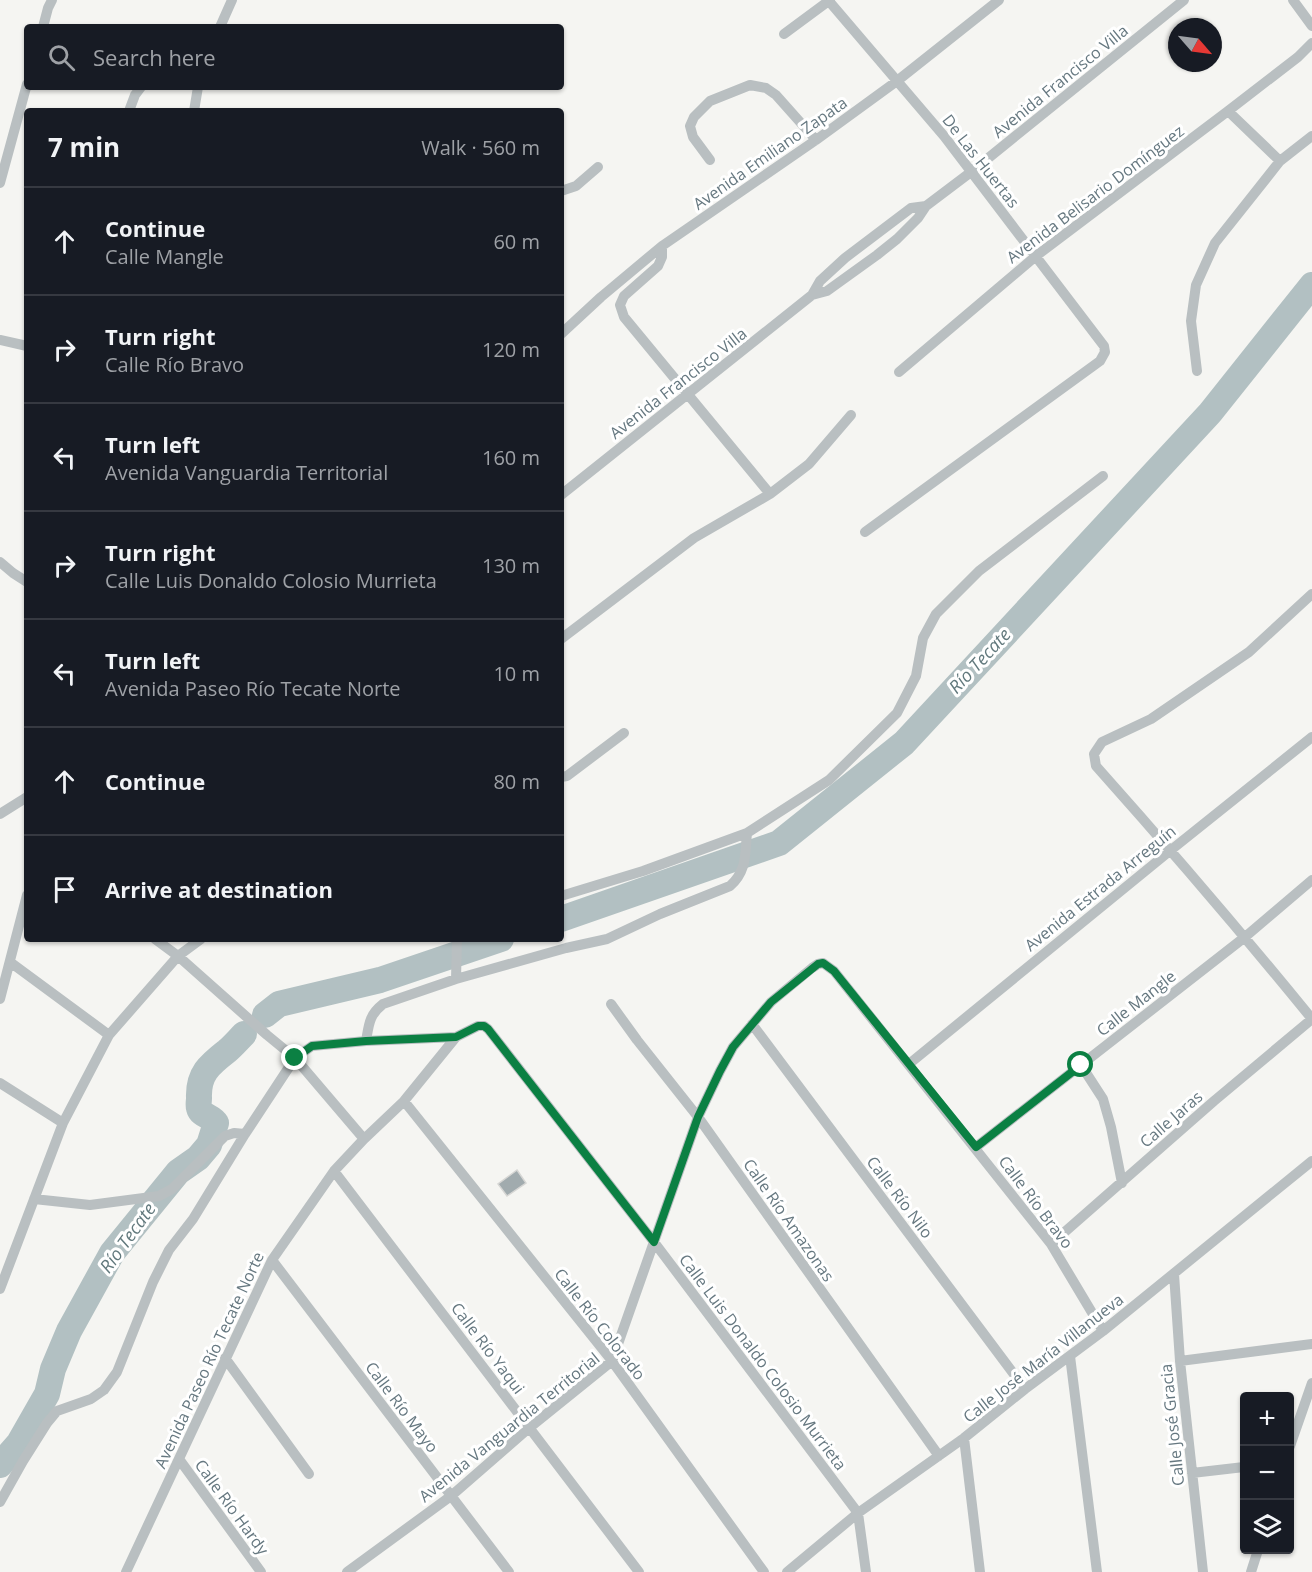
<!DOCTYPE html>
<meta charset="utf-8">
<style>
body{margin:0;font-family:"Open Sans",sans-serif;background:#20242c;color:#f1f3f6}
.controls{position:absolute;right:18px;bottom:18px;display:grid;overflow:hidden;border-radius:6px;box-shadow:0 2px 4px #0004}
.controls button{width:54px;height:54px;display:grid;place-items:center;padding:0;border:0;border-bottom:2px solid #363941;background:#171b24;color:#f1f3f6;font:30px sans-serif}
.compass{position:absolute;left:1168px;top:18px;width:54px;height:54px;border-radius:50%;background:#171b24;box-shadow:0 2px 4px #0004;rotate:118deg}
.stop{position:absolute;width:18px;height:18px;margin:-14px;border:4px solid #0b8043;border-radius:50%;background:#fff}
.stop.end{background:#0b8043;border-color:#fff;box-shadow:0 2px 6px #0008}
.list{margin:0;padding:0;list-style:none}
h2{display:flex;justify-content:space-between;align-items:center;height:78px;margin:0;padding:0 24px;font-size:26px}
h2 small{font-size:20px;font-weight:400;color:#9ea1a6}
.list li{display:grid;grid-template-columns:39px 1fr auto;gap:18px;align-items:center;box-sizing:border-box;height:108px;padding:0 24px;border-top:2px solid #363941}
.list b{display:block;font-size:22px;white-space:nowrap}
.list p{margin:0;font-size:20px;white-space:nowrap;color:#9ea1a6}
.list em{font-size:20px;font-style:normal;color:#9ea1a6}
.icon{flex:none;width:33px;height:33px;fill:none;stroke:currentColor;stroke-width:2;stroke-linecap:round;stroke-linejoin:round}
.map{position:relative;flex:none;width:1312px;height:1572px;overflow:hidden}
.search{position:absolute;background:#171b24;box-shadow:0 2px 4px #0004;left:24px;top:24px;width:540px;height:66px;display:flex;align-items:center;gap:15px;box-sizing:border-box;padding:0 21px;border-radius:6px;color:#9ea1a6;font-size:22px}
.panel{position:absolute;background:#171b24;box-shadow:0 2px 4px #0004;left:24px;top:108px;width:540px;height:834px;border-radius:6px}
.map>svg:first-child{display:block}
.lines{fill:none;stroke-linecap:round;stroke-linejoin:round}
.river{stroke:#b2c0c2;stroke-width:26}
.building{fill:#a1abae;stroke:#d6d6d4;stroke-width:1.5}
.minor{stroke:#b9bfc1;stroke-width:10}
.route{stroke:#0b8043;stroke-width:8}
.labels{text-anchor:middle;stroke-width:6;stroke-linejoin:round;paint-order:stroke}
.street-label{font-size:16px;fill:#667880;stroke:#fff}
.water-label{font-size:18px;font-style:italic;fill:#62797d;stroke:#fff}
</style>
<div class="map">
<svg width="1312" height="1572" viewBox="0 0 1312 1572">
<rect width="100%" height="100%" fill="#f5f5f2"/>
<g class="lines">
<path class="river" d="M561,919l218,-76 125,-100 306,-330 102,-128
M265,1015l14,-11 101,-24 121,-41
M0,1465l19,-22 28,-49 6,-25 16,-38 43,-78 66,-81 20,-14 11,-13 7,-22c-4,-7 -15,-7 -17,-15 -1,-3 0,-7 0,-10 -1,-24 10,-33 28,-47 6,-5 11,-11 17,-17"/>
</g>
<path class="building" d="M517,1170l9,13 -19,13 -9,-12z"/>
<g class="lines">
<path class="minor" d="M828,0l116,136 160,210 1,6 -5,9 -235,171
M1293,0l19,26
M43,27l5,-19 4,-8
M220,27l12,-27
M784,34l46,-34
M129,111l6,-16 6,-8
M194,111l4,-24
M1228,111l52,50
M710,160l-17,-23 -3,-11 4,-9 16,-16 40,-16 16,3 10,7 40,45
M0,183l27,-99
M561,191l15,-5 22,-19
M662,246v11l-4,9 -34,30 -4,9 4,12 146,177
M812,295l8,-14 25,-23 66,-50 15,-2
M561,334l40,-37 61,-51 154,-106 81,-59 102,-81
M0,340l27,6
M1197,371l-6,-50 5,-36 19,-42 65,-82 32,-25
M899,372l137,-116 192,-145 70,-54 14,-14
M561,495l251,-200 15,-4 50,-36 20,-16 21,-21 8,-12 45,-34 213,-172
M0,562l13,11 14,9
M561,639l133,-101 76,-44 39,-30 42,-49
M561,777l6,-1 57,-43
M0,814l27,-17
M561,896l82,-25 104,-38 82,-53 68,-67 19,-37 7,-38 13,-24 43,-43 124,-95
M155,939l23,17 89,79 28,23 69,81
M10,962l99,73
M456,979l110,-31 41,-9 53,-25 70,-28c17,-15 15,-32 17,-53
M0,999l27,-104
M611,1004l26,36 61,77 241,339
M752,1024l273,365
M366,1041c3,-17 3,-26 17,-37l73,-25 1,-40
M909,1064l262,-214 141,-113
M1081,1065l22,34 8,28 11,56
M0,1083l63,40
M404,1101l208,260 152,211
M976,1147l269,-210 67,-57
M334,1171l305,401
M34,1199l56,6 69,-9 13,-7 53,-53 9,-3 11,1
M1051,1244l163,-143 98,-82c-70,-86 -142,-170 -216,-253l-2,-12 8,-12 49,-23 98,-67 63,-58
M272,1260l237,312
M1174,1274l6,87 23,211
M0,1289l63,-166 46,-88 69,-79 23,-17
M1070,1356l27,216
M225,1358l84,116
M1180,1361l132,-17
M964,1438l16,134
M1290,1446l22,-63
M179,1459l82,113
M1192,1473l52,-6
M0,1502l23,-41 24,-38 10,-12 34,-12 13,-9 13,-18 36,-90 16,-32 24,-31 52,-85 50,-76 17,-12 54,-5 90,-4
M126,1572l146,-312 62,-89 30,-32 40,-38 52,-64 22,-11h6l4,3 166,213 204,271 8,59
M347,1572l104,-76 78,-68 83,-67 86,-244 22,-46 13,-24 38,-45 41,-34 6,-4 5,-1 11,8 217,273 52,87
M787,1572l71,-59 106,-75 61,-49 78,-58 209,-170
M1251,1572l7,-22"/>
</g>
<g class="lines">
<path class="route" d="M295,1058l17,-12 54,-5 90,-4 22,-11h6l4,3 166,213 44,-125 22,-46 13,-24 38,-45 47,-38 5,-1 11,8 142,176 105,-82"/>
</g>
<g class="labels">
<g class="street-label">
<text transform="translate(1060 81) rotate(-39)" y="6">Avenida Francisco Villa</text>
<text transform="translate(770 153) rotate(-35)" y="6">Avenida Emiliano Zapata</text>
<text transform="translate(981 161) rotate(52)" y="6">De Las Huertas</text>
<text transform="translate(1095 194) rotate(-37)" y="6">Avenida Belisario Domínguez</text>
<text transform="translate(678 383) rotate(-38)" y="6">Avenida Francisco Villa</text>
<text transform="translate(1100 888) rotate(-39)" y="6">Avenida Estrada Arreguín</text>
<text transform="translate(1136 1003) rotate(-38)" y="6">Calle Mangle</text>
<text transform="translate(1171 1119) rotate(-41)" y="6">Calle Jaras</text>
<text transform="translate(900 1197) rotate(53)" y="6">Calle Río Nilo</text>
<text transform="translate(1036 1202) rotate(53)" y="6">Calle Río Bravo</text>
<text transform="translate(789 1220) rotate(55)" y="6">Calle Río Amazonas</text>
<text transform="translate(600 1324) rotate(52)" y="6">Calle Río Colorado</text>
<text transform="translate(488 1348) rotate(53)" y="6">Calle Río Yaqui</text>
<text transform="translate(1043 1358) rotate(-38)" y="6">Calle José María Villanueva</text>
<text transform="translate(209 1360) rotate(-65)" y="6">Avenida Paseo Río Tecate Norte</text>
<text transform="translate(763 1362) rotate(53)" y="6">Calle Luis Donaldo Colosio Murrieta</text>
<text transform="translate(402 1407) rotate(53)" y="6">Calle Río Mayo</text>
<text transform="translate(1172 1425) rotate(-96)" y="6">Calle José Gracia</text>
<text transform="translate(509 1427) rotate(-39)" y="6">Avenida Vanguardia Territorial</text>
<text transform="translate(232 1507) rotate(54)" y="6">Calle Río Hardy</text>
</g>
<g class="water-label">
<text transform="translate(980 661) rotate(-47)" y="6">Río Tecate</text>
<text transform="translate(128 1238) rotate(-54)" y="6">Río Tecate</text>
</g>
</g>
</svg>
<div class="controls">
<button>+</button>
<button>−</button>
<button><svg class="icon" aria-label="layers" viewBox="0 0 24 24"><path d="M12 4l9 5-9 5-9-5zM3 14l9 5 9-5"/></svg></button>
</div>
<svg class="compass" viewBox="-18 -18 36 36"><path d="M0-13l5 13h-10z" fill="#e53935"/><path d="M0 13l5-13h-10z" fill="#9ea1a6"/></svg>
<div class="stop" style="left:1081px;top:1065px"></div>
<div class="stop end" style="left:295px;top:1058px"></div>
<div class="search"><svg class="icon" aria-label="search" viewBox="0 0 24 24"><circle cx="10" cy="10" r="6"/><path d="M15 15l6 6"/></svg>Search here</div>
<section class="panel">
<h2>7 min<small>Walk · 560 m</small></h2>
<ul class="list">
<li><svg class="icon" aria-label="ahead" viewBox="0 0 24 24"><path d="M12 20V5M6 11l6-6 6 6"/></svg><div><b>Continue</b><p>Calle Mangle</p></div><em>60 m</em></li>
<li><svg class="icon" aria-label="right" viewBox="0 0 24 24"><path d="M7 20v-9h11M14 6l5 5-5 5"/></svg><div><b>Turn right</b><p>Calle Río Bravo</p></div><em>120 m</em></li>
<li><svg class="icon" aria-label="left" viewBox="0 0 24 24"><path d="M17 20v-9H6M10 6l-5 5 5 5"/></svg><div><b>Turn left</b><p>Avenida Vanguardia Territorial</p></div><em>160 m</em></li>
<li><svg class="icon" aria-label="right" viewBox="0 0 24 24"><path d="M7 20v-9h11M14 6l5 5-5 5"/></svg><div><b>Turn right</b><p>Calle Luis Donaldo Colosio Murrieta</p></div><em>130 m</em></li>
<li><svg class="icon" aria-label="left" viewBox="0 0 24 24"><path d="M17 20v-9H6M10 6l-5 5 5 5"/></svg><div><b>Turn left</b><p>Avenida Paseo Río Tecate Norte</p></div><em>10 m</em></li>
<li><svg class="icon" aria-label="ahead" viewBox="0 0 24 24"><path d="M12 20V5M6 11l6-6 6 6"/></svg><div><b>Continue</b></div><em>80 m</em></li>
<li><svg class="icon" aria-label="arrive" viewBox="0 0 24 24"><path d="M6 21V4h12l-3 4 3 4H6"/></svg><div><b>Arrive at destination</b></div></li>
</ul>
</section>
</div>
